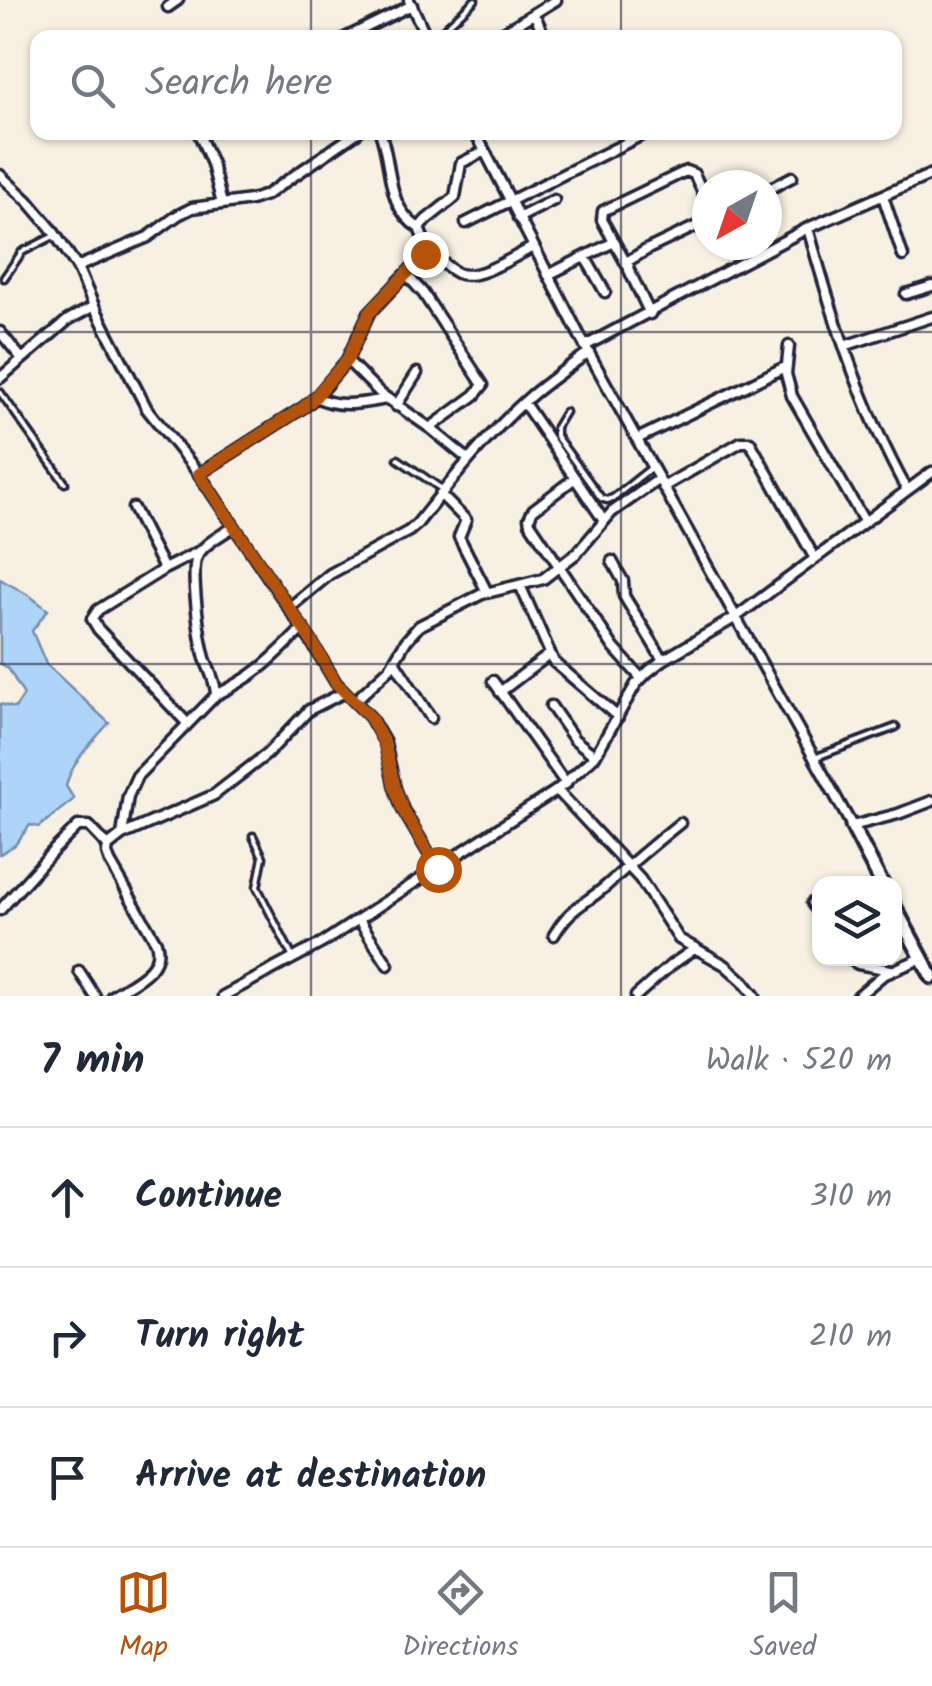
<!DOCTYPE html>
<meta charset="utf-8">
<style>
body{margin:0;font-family:Kalam,sans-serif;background:#f6f6f7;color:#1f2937}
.controls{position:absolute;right:30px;bottom:30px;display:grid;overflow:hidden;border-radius:20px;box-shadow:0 2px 8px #0004}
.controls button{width:90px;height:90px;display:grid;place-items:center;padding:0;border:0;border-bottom:2px solid #e0e1e3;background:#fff;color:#1f2937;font:50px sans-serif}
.compass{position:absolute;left:692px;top:170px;width:90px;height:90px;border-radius:50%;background:#fff;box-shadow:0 2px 8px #0004;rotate:220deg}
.stop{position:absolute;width:30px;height:30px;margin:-22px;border:8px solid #b45309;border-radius:50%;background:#fff}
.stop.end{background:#b45309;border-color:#fff;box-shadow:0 2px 10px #0008}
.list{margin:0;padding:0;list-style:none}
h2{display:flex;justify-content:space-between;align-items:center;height:130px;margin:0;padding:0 40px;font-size:42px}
h2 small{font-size:32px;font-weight:400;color:#747a83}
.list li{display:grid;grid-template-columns:65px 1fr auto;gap:30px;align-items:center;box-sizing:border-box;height:140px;padding:0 40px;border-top:2px solid #e0e1e3}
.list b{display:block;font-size:38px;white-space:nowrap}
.list em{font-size:32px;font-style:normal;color:#747a83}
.icon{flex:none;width:55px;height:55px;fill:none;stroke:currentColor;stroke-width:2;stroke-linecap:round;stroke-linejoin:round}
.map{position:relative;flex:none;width:932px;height:996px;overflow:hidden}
.search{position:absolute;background:#fff;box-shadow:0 2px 8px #0004;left:30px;right:30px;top:30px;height:110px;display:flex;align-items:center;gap:25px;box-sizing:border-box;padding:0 35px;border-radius:20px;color:#747a83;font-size:38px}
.sheet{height:550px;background:#fff}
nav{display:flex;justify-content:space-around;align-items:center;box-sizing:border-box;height:140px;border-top:2px solid #e0e1e3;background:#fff;font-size:28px;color:#747a83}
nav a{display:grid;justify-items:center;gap:5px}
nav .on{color:#b45309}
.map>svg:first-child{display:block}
.water{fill:#aed5f8;stroke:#768dac;stroke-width:2.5}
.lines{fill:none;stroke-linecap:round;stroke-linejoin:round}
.lane-casing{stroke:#22223b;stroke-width:11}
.street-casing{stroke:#22223b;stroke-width:15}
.secondary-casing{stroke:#22223b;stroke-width:19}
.lane{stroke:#fff;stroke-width:4}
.street{stroke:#fff;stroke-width:8}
.secondary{stroke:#fff;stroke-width:11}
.route{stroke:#b45309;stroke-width:12}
.grid{fill:none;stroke:#22223b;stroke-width:2.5;stroke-opacity:0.55}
</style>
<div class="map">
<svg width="932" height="996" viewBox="0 0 932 996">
<rect width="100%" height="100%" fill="#f8f0e2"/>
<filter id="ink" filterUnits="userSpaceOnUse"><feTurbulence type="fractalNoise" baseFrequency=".01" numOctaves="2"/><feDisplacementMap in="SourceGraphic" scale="20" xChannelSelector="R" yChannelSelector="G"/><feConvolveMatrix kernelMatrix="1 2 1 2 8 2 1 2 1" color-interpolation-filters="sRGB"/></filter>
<g filter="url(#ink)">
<path class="water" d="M0,579l30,17 18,14 -16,21 14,33 63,59c-17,19 -37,38 -43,63l8,13 -35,28 -9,-2 -15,20 -15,9v-150l15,4 9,-13 -16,-27 -8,-5z"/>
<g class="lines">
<g class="lane-casing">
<path id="lane" d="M434,38l41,-38
M4,278l18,-26 34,-17
M0,392l65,91
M565,412l-9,15v9l45,62 6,2 6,-2 39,-31
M398,459l45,31
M814,758l82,-31
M253,836l10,21 -6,30 36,71"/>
</g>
<g class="street-casing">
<path id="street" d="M409,0l18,38
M168,7l10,-7
M534,13l11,25
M345,38l67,-33
M494,38l62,-38
M380,132c13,34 5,75 39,96
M475,132l110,214 267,480 46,-12 34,-13
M199,134l13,30 10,40
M0,175l28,26 23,27 26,39 17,39 53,103 52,65 112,167 25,42 34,34 15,26 10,45 8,22 35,59
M767,190l25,-13
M883,196l20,60
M518,218l36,-18
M466,223l182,-91
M808,228c25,91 53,179 99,262
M426,246c9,9 19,21 31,27 20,9 58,-17 76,-26
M585,257l20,35
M627,265l-25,-45 1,-9 83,-40 8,3 13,27
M77,267l71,-30 30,-22 14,-7 59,-8 15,-5 92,-63
M406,274l17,19 60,92 -8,10 -45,33
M548,275l66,-33
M906,294l26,-8
M650,314l-21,-44 -1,-9 20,-12 59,-28
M0,332l22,27
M585,346l223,-118 124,-54
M789,346l-3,28 6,22 72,125
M844,346l88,-29
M347,360l34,34 49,34 39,32
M0,378l68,-58 26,-14
M316,397c24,12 46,6 71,2
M524,403l80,118
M396,406l21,-33
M637,439l150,-73
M199,474l105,-67 12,-10 31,-37 22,-47 56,-59 1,-8 -7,-18 7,-8 29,-23 6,-34 24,-12
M575,478l-42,32 -4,8 1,5 84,125 27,30
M663,487l78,-45h9l64,115
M440,494l26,26 -7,17 28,55
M133,508l31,61
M612,561l11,20 1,15 39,64
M520,585l34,77 64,55
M289,608l41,-34 79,-43 8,-7c36,-45 71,-91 115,-129 18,-15 38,-29 57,-43
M394,661l37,57
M493,681l73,103
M500,692l50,-38
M216,695c40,-19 56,-36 87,-67
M356,700l34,-32 16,-27 13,-15 63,-32 61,-15 34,-26 35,-41 47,-33
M551,706l23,33 21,17
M187,723l-89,-94 -6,-10 6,-9 66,-41 36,-18
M557,790l83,89 39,60 46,26 18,16 12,15
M122,835l6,-39 9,-20 79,-81c0,-14 -7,-24 -11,-37 -5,-18 -15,-86 -8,-101 6,-13 25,-22 36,-30
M812,903l8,11
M0,910l53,-59 25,-25h11l19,20
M359,920l29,45
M554,935c17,-29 29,-29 52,-49 24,-22 49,-43 74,-63
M848,958l10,6 33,6
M79,971l16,25
M112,996c20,-14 53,-26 44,-54l-46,-80 -3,-9 1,-7 14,-11 92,-40 53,-41 42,-44 36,-18
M223,996l99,-53 235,-153 38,-34 41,-72 13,-13 14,-11 73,-43 196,-145
M636,996l35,-31 25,-17
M858,996l25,-21 39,-17"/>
</g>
<g class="secondary-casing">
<path id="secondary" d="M852,826l30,58
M894,906l38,71"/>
</g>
<use href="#lane" class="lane"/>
<use href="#street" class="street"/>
<use href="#secondary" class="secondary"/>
</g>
</g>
<g class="lines" filter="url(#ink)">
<path class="route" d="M425,254l-56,59 -22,47 -31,36 -12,11 -105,67 112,166 25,43 34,34 14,26 11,45 8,22 35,59"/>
</g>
<path class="grid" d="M311,0v38M621,0v38M311,132v864M621,132v864M0,332h932M0,664h932"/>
</svg>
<div class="controls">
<button><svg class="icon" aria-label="layers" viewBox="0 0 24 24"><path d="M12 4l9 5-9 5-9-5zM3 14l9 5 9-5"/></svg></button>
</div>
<svg class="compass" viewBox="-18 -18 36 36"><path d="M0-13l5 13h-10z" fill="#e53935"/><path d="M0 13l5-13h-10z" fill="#747a83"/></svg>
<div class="stop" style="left:438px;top:869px"></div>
<div class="stop end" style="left:425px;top:254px"></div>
<div class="search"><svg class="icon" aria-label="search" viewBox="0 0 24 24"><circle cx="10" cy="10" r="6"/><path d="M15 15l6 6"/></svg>Search here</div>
</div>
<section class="sheet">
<h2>7 min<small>Walk · 520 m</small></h2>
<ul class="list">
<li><svg class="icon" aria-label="ahead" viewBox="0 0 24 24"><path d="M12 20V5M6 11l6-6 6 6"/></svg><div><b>Continue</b></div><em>310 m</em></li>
<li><svg class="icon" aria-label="right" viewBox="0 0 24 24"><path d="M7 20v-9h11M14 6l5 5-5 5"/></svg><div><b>Turn right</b></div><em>210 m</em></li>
<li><svg class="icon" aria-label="arrive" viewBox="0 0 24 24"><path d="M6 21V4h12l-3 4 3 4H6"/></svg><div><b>Arrive at destination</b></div></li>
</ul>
</section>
<nav>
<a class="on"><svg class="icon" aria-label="map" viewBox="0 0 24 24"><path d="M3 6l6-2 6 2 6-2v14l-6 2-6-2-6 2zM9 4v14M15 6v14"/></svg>Map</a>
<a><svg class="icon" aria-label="directions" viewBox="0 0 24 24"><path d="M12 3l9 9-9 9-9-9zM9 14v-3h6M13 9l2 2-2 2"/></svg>Directions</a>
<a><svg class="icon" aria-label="saved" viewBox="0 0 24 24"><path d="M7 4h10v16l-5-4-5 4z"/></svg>Saved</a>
</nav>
